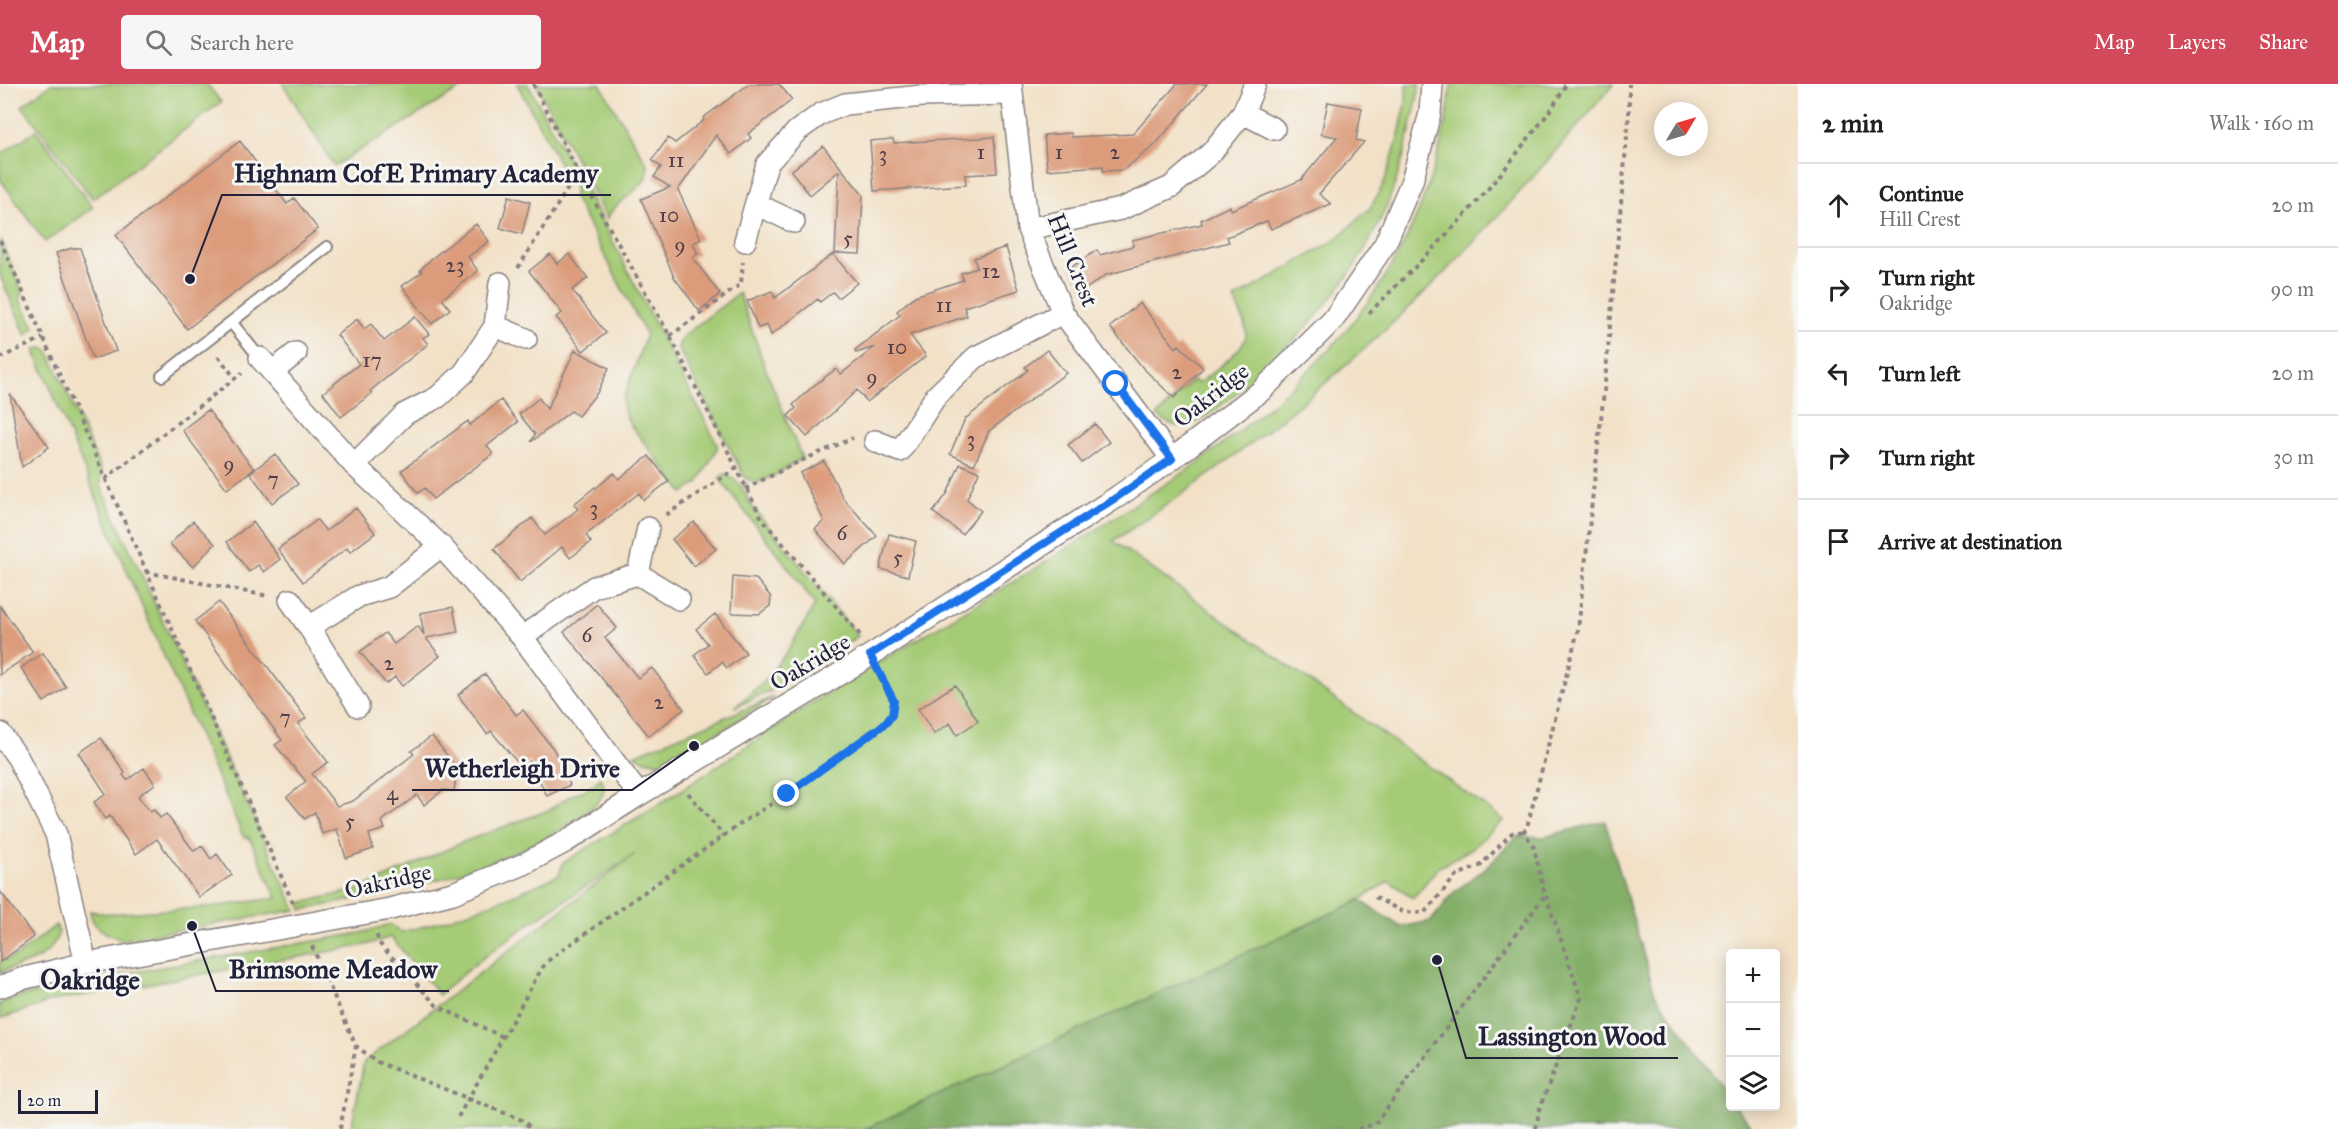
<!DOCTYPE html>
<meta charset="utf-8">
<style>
body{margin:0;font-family:"IM FELL Great Primer",serif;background:#f6f6f6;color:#202124}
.controls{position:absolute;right:18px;bottom:18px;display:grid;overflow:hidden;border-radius:6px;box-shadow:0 3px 15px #0003}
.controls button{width:54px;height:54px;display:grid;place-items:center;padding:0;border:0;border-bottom:2px solid #e0e0e0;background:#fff;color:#202124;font:30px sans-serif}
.compass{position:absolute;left:1654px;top:18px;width:54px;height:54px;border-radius:50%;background:#fff;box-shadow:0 3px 15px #0003;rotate:52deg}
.scale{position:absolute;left:18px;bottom:15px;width:80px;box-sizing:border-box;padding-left:6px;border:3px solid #22223b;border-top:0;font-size:16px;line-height:21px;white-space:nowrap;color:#22223b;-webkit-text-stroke:4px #f6f6f2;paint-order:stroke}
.stop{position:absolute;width:18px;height:18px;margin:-14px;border:4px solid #1a73e8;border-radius:50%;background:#fff}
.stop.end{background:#1a73e8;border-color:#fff;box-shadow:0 2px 6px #0008}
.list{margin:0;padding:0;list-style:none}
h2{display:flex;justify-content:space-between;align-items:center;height:78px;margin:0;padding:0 24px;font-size:26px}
h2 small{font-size:20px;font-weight:400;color:#757577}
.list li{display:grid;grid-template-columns:39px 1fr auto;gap:18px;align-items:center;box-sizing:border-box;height:84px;padding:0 24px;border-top:2px solid #e0e0e0}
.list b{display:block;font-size:22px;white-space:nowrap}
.list p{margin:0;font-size:20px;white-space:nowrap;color:#757577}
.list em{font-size:20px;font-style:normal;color:#757577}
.icon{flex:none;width:33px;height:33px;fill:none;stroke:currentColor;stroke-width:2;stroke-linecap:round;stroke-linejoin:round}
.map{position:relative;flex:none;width:1798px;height:1045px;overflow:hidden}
header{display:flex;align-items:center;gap:36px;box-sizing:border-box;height:84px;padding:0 30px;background:#d1495b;color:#fff}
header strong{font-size:28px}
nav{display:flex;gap:33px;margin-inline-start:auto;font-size:21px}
.search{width:420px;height:54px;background:#f6f6f6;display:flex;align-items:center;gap:15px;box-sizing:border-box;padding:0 21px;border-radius:6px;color:#757577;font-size:22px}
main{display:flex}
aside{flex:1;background:#fff}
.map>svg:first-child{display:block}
.green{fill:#a5cb76;stroke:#647658;stroke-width:1.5}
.forest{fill:#84af67;stroke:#536851;stroke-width:1.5}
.building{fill:#dc9c7b}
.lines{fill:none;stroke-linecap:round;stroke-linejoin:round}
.service-casing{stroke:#8a8281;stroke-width:14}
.minor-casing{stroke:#8a8281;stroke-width:24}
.path{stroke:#8a8281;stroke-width:4;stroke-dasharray:4.5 4.5;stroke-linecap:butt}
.service{stroke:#fff;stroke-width:10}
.minor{stroke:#fff;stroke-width:21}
.route{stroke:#1a73e8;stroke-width:8}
.labels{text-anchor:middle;stroke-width:6;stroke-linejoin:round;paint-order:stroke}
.number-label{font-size:21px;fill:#50404b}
.street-label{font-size:24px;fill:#22223b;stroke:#f6f6f2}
.quarter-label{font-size:27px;font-weight:bold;fill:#22223b;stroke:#f6f6f2}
.leader{fill:none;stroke:#22223b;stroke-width:2}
.callout-dot{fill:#22223b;stroke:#f6f6f2;stroke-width:2}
.callout-label{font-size:26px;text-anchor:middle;font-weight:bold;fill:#22223b;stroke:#f6f6f2;stroke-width:6;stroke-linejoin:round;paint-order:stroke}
</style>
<header>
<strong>Map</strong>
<div class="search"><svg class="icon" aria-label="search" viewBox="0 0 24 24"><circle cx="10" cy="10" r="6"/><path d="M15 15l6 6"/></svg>Search here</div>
<nav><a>Map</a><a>Layers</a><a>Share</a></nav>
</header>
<main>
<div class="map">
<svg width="1798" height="1045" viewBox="0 0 1798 1045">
<rect width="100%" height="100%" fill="#f6f6f2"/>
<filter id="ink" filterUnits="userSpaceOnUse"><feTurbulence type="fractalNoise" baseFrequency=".0167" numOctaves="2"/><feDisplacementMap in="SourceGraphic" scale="12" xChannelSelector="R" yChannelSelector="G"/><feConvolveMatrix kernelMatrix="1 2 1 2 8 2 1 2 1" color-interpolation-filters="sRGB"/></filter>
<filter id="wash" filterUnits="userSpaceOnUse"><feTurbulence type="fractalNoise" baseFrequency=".008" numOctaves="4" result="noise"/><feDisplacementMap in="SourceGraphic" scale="24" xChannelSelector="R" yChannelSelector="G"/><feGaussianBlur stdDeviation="1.35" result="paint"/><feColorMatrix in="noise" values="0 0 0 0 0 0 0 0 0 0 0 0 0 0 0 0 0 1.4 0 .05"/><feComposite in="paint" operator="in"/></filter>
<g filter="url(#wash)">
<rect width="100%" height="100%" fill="#f2e1c7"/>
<path class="green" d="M51,0h156l14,18 -128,97 -71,-93z
M283,0h185l-134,82z
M517,0h11l45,85 -5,10z
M536,0h64l47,80c6,24 -32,34 -40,55z
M1406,0h13v6c-9,42 -18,83 -35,122 -32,73 -88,131 -149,182 -14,11 -31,28 -49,32 -11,2 -20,-3 -29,-10l36,-36 3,3 5,-1c11,-10 44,-32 45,-47 1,-12 -8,-26 -12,-36l100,-58 36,-33 14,-25 14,-44 8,-36z
M1451,0h163c-61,70 -120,140 -186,205 -95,94 -204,180 -315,252l391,279 -33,29 -33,19 -25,30 -24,-17 -29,19 -495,229h-514l13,-67 271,-208c-66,45 -137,86 -196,141l-48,-58 -25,8 -314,56 -52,18v-16l25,-8 114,-24 222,-38 29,-9 11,8c55,-13 106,-33 158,-57l4,-12c42,-26 85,-51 126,-78 55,-36 108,-74 164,-108 97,-57 194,-113 288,-177 21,-14 45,-28 66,-44 100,-74 184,-155 223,-276 10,-31 19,-63 21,-96z
M36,46l57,78 -48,34 -45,-63v-24z
M579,96l3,2 135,262v5l-19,34 -15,10 -53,-69 -6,-13 -1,-11 23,-65 -72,-138 1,-15z
M0,154l23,55 -3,6 14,28 -8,8 -26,-59z
M739,209l27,77 36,88 -29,18 -17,7 -11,-5 -67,-130 4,-11z
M41,264l7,2 53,119v18l195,423 -175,30c-14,-6 -30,-12 -31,-29l17,3 105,-7 65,-9 -28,-61 -5,1 -110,-250 -100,-239z
M725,390c14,6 20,16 25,30l108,132 -80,51 -43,20 30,-27 24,-31 26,-44 -15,-22 -81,-105z
M774,613l-97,62c-18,5 -27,4 -43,-4z
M601,694c10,17 -9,31 -22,40 -81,54 -182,73 -277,92l-2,-7 61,-14 102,-47 86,-32 21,-14 17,-7z
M56,841l3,7c-8,28 -35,32 -59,40v-11l17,-5z"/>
<path class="forest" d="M1605,737l50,173 75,104v8l7,1 16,22h-888l495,-229 41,27 30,-6 23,-29 29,-22 35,-34 26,1z"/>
<g id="blocks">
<path class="building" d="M749,0h30l13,16 -44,34 3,4 -20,16 -15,-19 -38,55 23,49 -8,4 5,11 -6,3 28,37 -21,17 -25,-34 -33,-78 29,-12 -16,-10 7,-10 -9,-7 16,-22 7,5 29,-23 -1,-2z
M1177,0h30l-52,61 -32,25 -20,1v-5l-56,4 -3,-35 27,-2 1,4 61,-3z
M1328,18l34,6 -6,32 8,2 -45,52 12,10 -60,25 -4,-8 -40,16 2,5 -123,33 -22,15 -14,-22 27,-18 3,5 33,-9 -1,-6 70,-16 -1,-4 29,-14 1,4 70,-30 36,-43 -16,-3z
M994,53l3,36 -32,2 1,10 -92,6 -4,-50 23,-2 1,4z
M240,57l47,63 7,-6 24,31 -131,100 -71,-94z
M823,62l40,49 -3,59 -25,-1 4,-82 -29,24 -19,-24z
M509,112l21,6 -8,32 -22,-6z
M476,140l13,17 -21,16 10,14 -36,28 8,10 -18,15 -30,-38 20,-14 -2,-2 11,-11z
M1006,163l13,43 -55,17 3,9 -57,19 16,21 -59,46 -10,-12 -50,47 -19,-21 8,-8 -3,-3 19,-18 24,-18 5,5 34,-27 -19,6 -1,-3 45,-35 -3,-4 18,-15 48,-16 -2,-7 16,-5 -3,-10z
M72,164h8l36,103 -23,8 -37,-106z
M550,170l7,10 12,-10 19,24 -16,12 34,43 -23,18 -27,-34 6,-4 -33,-42z
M833,170l24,29 -19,15 -5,-6 -13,10 -2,-3 -47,36 -4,-10 -9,3 -11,-27 25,-10 3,7z
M1140,219l36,45 3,-3 24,23 -29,30 -31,-30 -33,-41z
M415,233l14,17 -6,4 5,6 -58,47 2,2 -31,24 -18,-24 36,-29 -22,-29 20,-16 7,10 7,-5 13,17z
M575,266l34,18 -12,25 -19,23 -7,-5 -40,31 4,-8 -16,-20 20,-16 8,11z
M1047,266l19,23 -77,58 -15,34 -24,-11 15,-35 63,-49 -3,-3z
M10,310l39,53 -27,20z
M501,316l17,22 -31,24 6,8 -60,45 -8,-11 -7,5 -17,-22 67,-50 2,4z
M208,326l46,59 -27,20 -45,-59z
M1095,340l14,18 -27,21 -14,-18z
M275,370l23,30 -26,19 -22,-30z
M649,372l20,25 -25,19 -5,-7 -53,42 5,7 -21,16 -8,-11 -42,35 -26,-33 38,-31 13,17 33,-26 -4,-5 21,-17 1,1 18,-15 5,6z
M824,377l19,37 34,38 -32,28 -30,-35 9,-8 -24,-48z
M960,380l19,8 -12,27 14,12 -19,23 -29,-22 14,-18z
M356,424l19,25 -25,19 -3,-4 -44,34 -25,-33 39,-29 9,11z
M193,437l22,23 -22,23 -23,-23z
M253,438l27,37 -16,13 -6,-7 -9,7 -22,-30z
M694,438l22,27 -22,17 -22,-27z
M889,450l27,7 -8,35 -28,-7z
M733,493l23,2 15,18 -1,9 -11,8 -28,-1z
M219,518l87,116 -8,6 30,38 -16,12 25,32 16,-5 61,-47 -3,-3 21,-15 25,32 -3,23 -11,-1 -19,15 -7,-10 -35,26 3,8 -16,5 4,15 -27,9 -9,-29 -15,5 -7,-22 -10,7 -18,-22 18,-15v-2l-30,-35 7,-5 -87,-119z
M597,520l20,24 -12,10 33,40 14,-10 32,41 -35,27 -85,-104z
M0,522l33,46 -33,23z
M453,523l5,25 -32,6 14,18 -38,30 -7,-9 -9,7 -26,-32 25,-19 9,11 24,-18 6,9 -4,-22z
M715,530l31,39 -19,15 -5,-6 -14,11 -14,-18 14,-11 -12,-15z
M43,569l23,34 -22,15 -23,-34z
M485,590l31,41 7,-5 31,40 16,35 -23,11 -17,-35 -8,7 -31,-37 -4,3 -29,-39z
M955,601l23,36 -21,14 -7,-12 -16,11 -16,-25z
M101,654l24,35 -2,2 4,5 17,-12 11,16 -17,12 12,16 4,-2 6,8 6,-4 28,37 8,-5 9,13 6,-5 15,21 -33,22 -42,-58 -21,15 -26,-38 -5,3 -11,-17 12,-8 -27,-41z
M0,807l34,46 -34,25z"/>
</g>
</g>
<g filter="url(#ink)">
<use href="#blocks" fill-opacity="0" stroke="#8a8281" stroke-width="1.5"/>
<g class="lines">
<g class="service-casing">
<path id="service" d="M231,238l29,36
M162,292l165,-129"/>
</g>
<g class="minor-casing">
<path id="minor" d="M1011,0l17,145 35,84 109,146
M1243,29l31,16
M756,120l38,18
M1028,145l93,-20 50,-22 40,-34 32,-40 12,-29
M745,157l22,-77 30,-33 24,-17 24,-10 77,-8 89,-2
M495,242l31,13
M260,274l94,107 87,81 81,91 117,158
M272,288l24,-19
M875,357l25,10 36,-55 40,-39 87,-44
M354,381l51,-51 33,-17 26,-24 31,-47 5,-43
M638,490l10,-46
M290,516l19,27
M522,553l72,-50 44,-13 41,25
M358,622l-49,-79 50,-31 30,-9 52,-41
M0,649l18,25 38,76 30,129
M0,903l21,-8 65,-16 304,-54 63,-16 71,-29 41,-22 74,-47 232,-140 246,-158 55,-38 89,-68 72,-71 52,-76 27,-63 18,-68 2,-29"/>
</g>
<path class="path" d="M533,0l45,88 92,164 92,183 98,116
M0,156l293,663
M518,184l60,-96
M1369,229c54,-54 109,-107 155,-169 15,-19 31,-38 42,-60
M670,252l71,-52 2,-22
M218,272l17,22
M0,274l43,-20
M105,395l137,-106
M745,405l49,-25 59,-26
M666,431l69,-46
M146,488l122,24
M688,709l36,43
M1375,813l28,15 21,1 33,-38 23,-9 32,-33 12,-2
M377,851l1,7 59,64 66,31
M312,862l44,100 21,16 145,58 10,9
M458,1033l84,-149 9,-10 195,-138 41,-26 99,-71c15,-20 3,-28 -6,-47
M340,1045l16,-83
M1358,1045l17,-5 170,-229 -11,-47 -10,-17 3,-4 51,-197 27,-248 24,-268v-30
M1536,1045l3,-18 42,-113 -35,-102"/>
<use href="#service" class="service"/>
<use href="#minor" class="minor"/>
</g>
</g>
<g class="lines" filter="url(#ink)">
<path class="route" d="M787,710l99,-71 6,-8 2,-14 -24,-46 247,-158 55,-38 -56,-75"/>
</g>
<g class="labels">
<g class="number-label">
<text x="981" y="75">1</text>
<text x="1059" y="75">1</text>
<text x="1115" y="75">2</text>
<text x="883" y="77">3</text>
<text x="676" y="83">11</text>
<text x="669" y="138">10</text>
<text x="848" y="161">5</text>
<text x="680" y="168">9</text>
<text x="455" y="188">23</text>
<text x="991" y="194">12</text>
<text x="944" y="228">11</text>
<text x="897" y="270">10</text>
<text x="372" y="283">17</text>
<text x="1177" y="295">2</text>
<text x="872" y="300">9</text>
<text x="971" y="362">3</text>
<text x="229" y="387">9</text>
<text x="273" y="402">7</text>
<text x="594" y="431">3</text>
<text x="842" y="456">6</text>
<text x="898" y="480">5</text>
<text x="587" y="558">6</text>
<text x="389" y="586">2</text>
<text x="659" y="625">2</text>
<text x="285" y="640">7</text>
<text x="392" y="716">4</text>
<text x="350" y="744">5</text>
</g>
<g class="street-label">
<text transform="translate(1073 176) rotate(68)" y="8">Hill Crest</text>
<text transform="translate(1211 311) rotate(-38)" y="8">Oakridge</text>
<text transform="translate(810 578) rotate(-31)" y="8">Oakridge</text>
<text transform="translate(388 797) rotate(-13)" y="8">Oakridge</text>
</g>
<g class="quarter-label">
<text x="90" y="905">Oakridge</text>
</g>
</g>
<path class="leader" d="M190 195L222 111H611M694 662L632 706H412M192 842L216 907H449M1437 876L1466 974H1678"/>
<g class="callout-dot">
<circle cx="190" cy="195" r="6"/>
<circle cx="694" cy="662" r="6"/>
<circle cx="192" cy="842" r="6"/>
<circle cx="1437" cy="876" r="6"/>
</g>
<g class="callout-label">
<text x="416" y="98">Highnam CofE Primary Academy</text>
<text x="522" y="693">Wetherleigh Drive</text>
<text x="333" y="894">Brimsome Meadow</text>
<text x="1572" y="961">Lassington Wood</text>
</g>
</svg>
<div class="controls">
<button>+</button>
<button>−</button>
<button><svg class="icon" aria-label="layers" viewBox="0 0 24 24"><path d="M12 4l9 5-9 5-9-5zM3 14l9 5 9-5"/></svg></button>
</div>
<svg class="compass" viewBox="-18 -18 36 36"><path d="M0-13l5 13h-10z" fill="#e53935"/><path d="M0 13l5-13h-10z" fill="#757577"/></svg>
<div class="scale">20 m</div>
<div class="stop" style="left:1116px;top:300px"></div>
<div class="stop end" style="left:787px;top:710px"></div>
</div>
<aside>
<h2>2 min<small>Walk · 160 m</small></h2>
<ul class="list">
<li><svg class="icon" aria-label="ahead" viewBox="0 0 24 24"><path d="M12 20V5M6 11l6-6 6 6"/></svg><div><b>Continue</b><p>Hill Crest</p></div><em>20 m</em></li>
<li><svg class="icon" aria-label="right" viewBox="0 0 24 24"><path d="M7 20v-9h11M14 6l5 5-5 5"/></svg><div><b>Turn right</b><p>Oakridge</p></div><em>90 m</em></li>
<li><svg class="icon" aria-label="left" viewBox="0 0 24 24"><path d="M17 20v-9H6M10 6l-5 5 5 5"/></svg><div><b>Turn left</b></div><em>20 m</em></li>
<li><svg class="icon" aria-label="right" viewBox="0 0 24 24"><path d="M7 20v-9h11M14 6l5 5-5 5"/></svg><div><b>Turn right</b></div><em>30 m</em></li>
<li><svg class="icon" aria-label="arrive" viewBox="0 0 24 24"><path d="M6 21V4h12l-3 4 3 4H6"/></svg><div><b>Arrive at destination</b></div></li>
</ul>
</aside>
</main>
